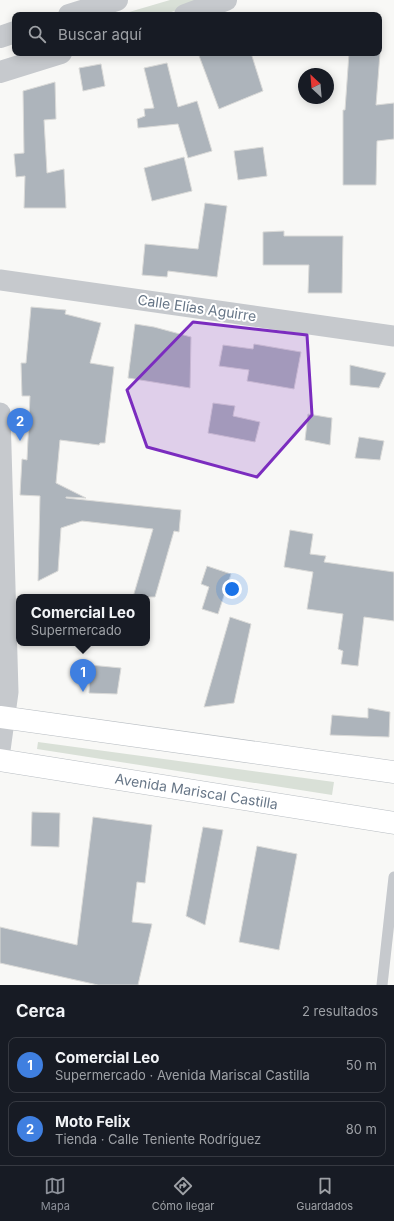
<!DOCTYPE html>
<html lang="es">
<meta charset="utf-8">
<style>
body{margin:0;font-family:Inter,sans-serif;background:#242831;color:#f1f3f6}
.compass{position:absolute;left:298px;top:68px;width:36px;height:36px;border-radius:50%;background:#171b24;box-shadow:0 2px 10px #0003;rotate:334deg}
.you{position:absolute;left:232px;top:589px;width:14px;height:14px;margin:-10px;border:3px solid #fff;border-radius:50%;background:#1a73e8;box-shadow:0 0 0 6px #1a73e833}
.badge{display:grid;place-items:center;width:26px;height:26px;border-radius:50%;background:#8c9099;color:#fff;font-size:13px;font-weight:700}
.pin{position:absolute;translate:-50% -33px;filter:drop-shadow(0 1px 2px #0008)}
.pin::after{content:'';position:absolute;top:21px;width:14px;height:12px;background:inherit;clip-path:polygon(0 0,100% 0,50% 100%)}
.popup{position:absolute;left:16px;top:594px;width:134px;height:52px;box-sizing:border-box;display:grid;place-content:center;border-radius:8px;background:#171b24;filter:drop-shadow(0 1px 3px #0005);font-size:13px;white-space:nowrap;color:#9ea1a6}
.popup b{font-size:15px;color:#f1f3f6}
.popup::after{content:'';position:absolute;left:50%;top:100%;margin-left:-8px;border:8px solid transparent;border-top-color:#171b24}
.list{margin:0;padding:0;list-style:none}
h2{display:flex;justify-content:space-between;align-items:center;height:52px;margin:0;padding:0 16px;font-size:17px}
h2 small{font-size:13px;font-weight:400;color:#9ea1a6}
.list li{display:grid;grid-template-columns:26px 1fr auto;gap:12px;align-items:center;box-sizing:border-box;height:56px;margin:0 8px 8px;padding:0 8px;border:1px solid #363941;border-radius:8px}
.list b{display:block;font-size:15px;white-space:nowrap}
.list p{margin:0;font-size:13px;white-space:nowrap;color:#9ea1a6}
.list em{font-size:13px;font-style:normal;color:#9ea1a6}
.icon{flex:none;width:22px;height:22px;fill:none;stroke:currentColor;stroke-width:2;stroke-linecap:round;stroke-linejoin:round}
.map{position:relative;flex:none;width:394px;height:985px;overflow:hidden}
.search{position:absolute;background:#171b24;box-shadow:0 2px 10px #0003;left:12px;right:12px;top:12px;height:44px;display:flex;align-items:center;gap:10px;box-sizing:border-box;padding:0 14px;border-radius:8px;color:#9ea1a6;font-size:15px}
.sheet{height:180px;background:#171b24}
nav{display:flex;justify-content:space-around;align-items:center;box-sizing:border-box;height:56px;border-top:1px solid #363941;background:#171b24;font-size:11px;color:#9ea1a6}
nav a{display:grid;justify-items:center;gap:2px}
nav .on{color:#8c9099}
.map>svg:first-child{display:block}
.green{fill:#d9e0d7}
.building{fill:#adb4bb;stroke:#dadad8}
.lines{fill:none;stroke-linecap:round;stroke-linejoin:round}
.secondary-casing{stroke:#b8bdc2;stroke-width:23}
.service{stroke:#c6c9cd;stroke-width:11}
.minor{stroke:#c6c9cd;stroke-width:21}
.tertiary{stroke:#c6c9cd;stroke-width:22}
.secondary{stroke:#fff;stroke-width:22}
.marked{fill:#7b2cbf;fill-opacity:0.2;stroke:#7b2cbf;stroke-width:3;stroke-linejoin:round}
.labels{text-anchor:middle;stroke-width:4;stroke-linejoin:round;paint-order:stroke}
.street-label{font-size:14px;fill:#677687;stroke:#fff}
</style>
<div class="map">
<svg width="394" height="985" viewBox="0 0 394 985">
<rect width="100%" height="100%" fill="#f8f8f6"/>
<path class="green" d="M170,0h39l-47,15h-43z
M38,742l296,40 -2,13 -295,-46z"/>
<path class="building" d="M198,53h53l12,38 -44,18z
M349,53h31l-4,52 18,-2v36l-17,2 -1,44h-33v-75h2z
M167,63l11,44 19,-6 15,50 -24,7 -10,-34 -40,4 -1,-9 8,-3 -1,-7 10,-1 -10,-40z
M101,64l4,22 -22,5 -4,-23z
M55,82l1,37 -12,1 3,53 17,-4 2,39h-42l1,-32 -9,1 -2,-23 10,-1 -1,-62z
M263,147l4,29 -29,4 -4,-29z
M184,157l8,34 -40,10 -8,-33z
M205,203l22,3 -10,71 -49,-6 -1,6 -25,-2 3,-31 53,5z
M284,231v5h59l-1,57h-34l1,-28h-46v-33z
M31,307l35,3 -1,4 36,9 -11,40 24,4 -9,76h-5l-1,2 -39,-5 -4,43 30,15 -20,-1v1l115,12 -2,22 -5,-1 -19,66h-22l20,-68 -71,-8 -21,7 -3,43 -20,10 2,-85 -20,-1 2,-36 5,1 3,-64h-8l-1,-33h5z
M135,324l19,3 37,10 -1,51 -62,-10z
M254,344l47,8 -7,37 -47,-8 2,-11 -30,-4 4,-21 30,4z
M350,365l36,8 -7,15 -29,-3z
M213,403l22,3 -2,10 27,6 -5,20 -47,-9z
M308,414l24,4 -2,27 -25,-5z
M359,437l25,4 -4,19 -25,-2z
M290,530l23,4 -3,20 16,2 -2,6 70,10v49l-30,-4 -6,49 -17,-2 2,-13 -5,-2 5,-35 -36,-5 6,-37 -29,-5z
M207,566l24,8 -13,40 -16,-5 7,-22 -8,-3z
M230,617l21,7 -17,79 -30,4z
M90,665l31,3 -4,26 -28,-1z
M368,708l22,4 -1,25 -59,-2 2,-20 36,3z
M32,812l28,1 -1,34 -28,-1z
M93,817l59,8 -7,58 -8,-1 -5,40 20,2 -14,61h-40l-98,-22v-36l77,18z
M203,827l20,3 -18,95 -19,-9z
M257,846l40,8 -18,96 -40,-8z"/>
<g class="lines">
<g class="secondary-casing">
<g id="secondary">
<path d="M0,717l394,55"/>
<path id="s1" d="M0,760l394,63"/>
</g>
</g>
<path class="service" d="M382,985l12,-108"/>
<path class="minor" d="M0,280l394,56
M0,413l8,279 -8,58"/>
<path class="tertiary" d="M69,15l48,-15
M185,15l41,-15
M0,37l15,-5
M0,72l61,-19"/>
<use href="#secondary" class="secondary"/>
</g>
<path class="marked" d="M193,322l114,13 5,80 -55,62 -110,-30 -20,-57z"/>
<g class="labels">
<g class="street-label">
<text transform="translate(197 308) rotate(8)" y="5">Calle Elías Aguirre</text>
<text dy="5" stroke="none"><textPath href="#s1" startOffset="199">Avenida Mariscal Castilla</textPath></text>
</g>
</g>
</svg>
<svg class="compass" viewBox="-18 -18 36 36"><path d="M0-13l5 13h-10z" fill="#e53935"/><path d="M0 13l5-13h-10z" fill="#9ea1a6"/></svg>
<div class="you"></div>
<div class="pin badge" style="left:83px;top:692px;background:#3f7fe0">1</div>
<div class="popup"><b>Comercial Leo</b>Supermercado</div>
<div class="pin badge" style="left:20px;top:441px;background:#3f7fe0">2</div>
<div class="search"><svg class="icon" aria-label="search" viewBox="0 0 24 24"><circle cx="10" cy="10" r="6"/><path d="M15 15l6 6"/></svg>Buscar aquí</div>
</div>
<section class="sheet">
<h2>Cerca<small>2 resultados</small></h2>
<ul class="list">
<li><span class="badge" style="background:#3f7fe0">1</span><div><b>Comercial Leo</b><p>Supermercado · Avenida Mariscal Castilla</p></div><em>50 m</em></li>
<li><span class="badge" style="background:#3f7fe0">2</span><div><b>Moto Felix</b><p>Tienda · Calle Teniente Rodríguez</p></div><em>80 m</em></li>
</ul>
</section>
<nav>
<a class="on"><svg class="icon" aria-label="map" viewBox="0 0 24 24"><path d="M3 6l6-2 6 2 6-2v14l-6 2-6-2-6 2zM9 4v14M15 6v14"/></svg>Mapa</a>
<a><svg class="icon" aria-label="directions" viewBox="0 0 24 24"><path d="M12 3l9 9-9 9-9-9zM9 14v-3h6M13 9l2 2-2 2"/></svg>Cómo llegar</a>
<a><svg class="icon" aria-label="saved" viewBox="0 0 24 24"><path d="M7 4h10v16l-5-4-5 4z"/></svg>Guardados</a>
</nav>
